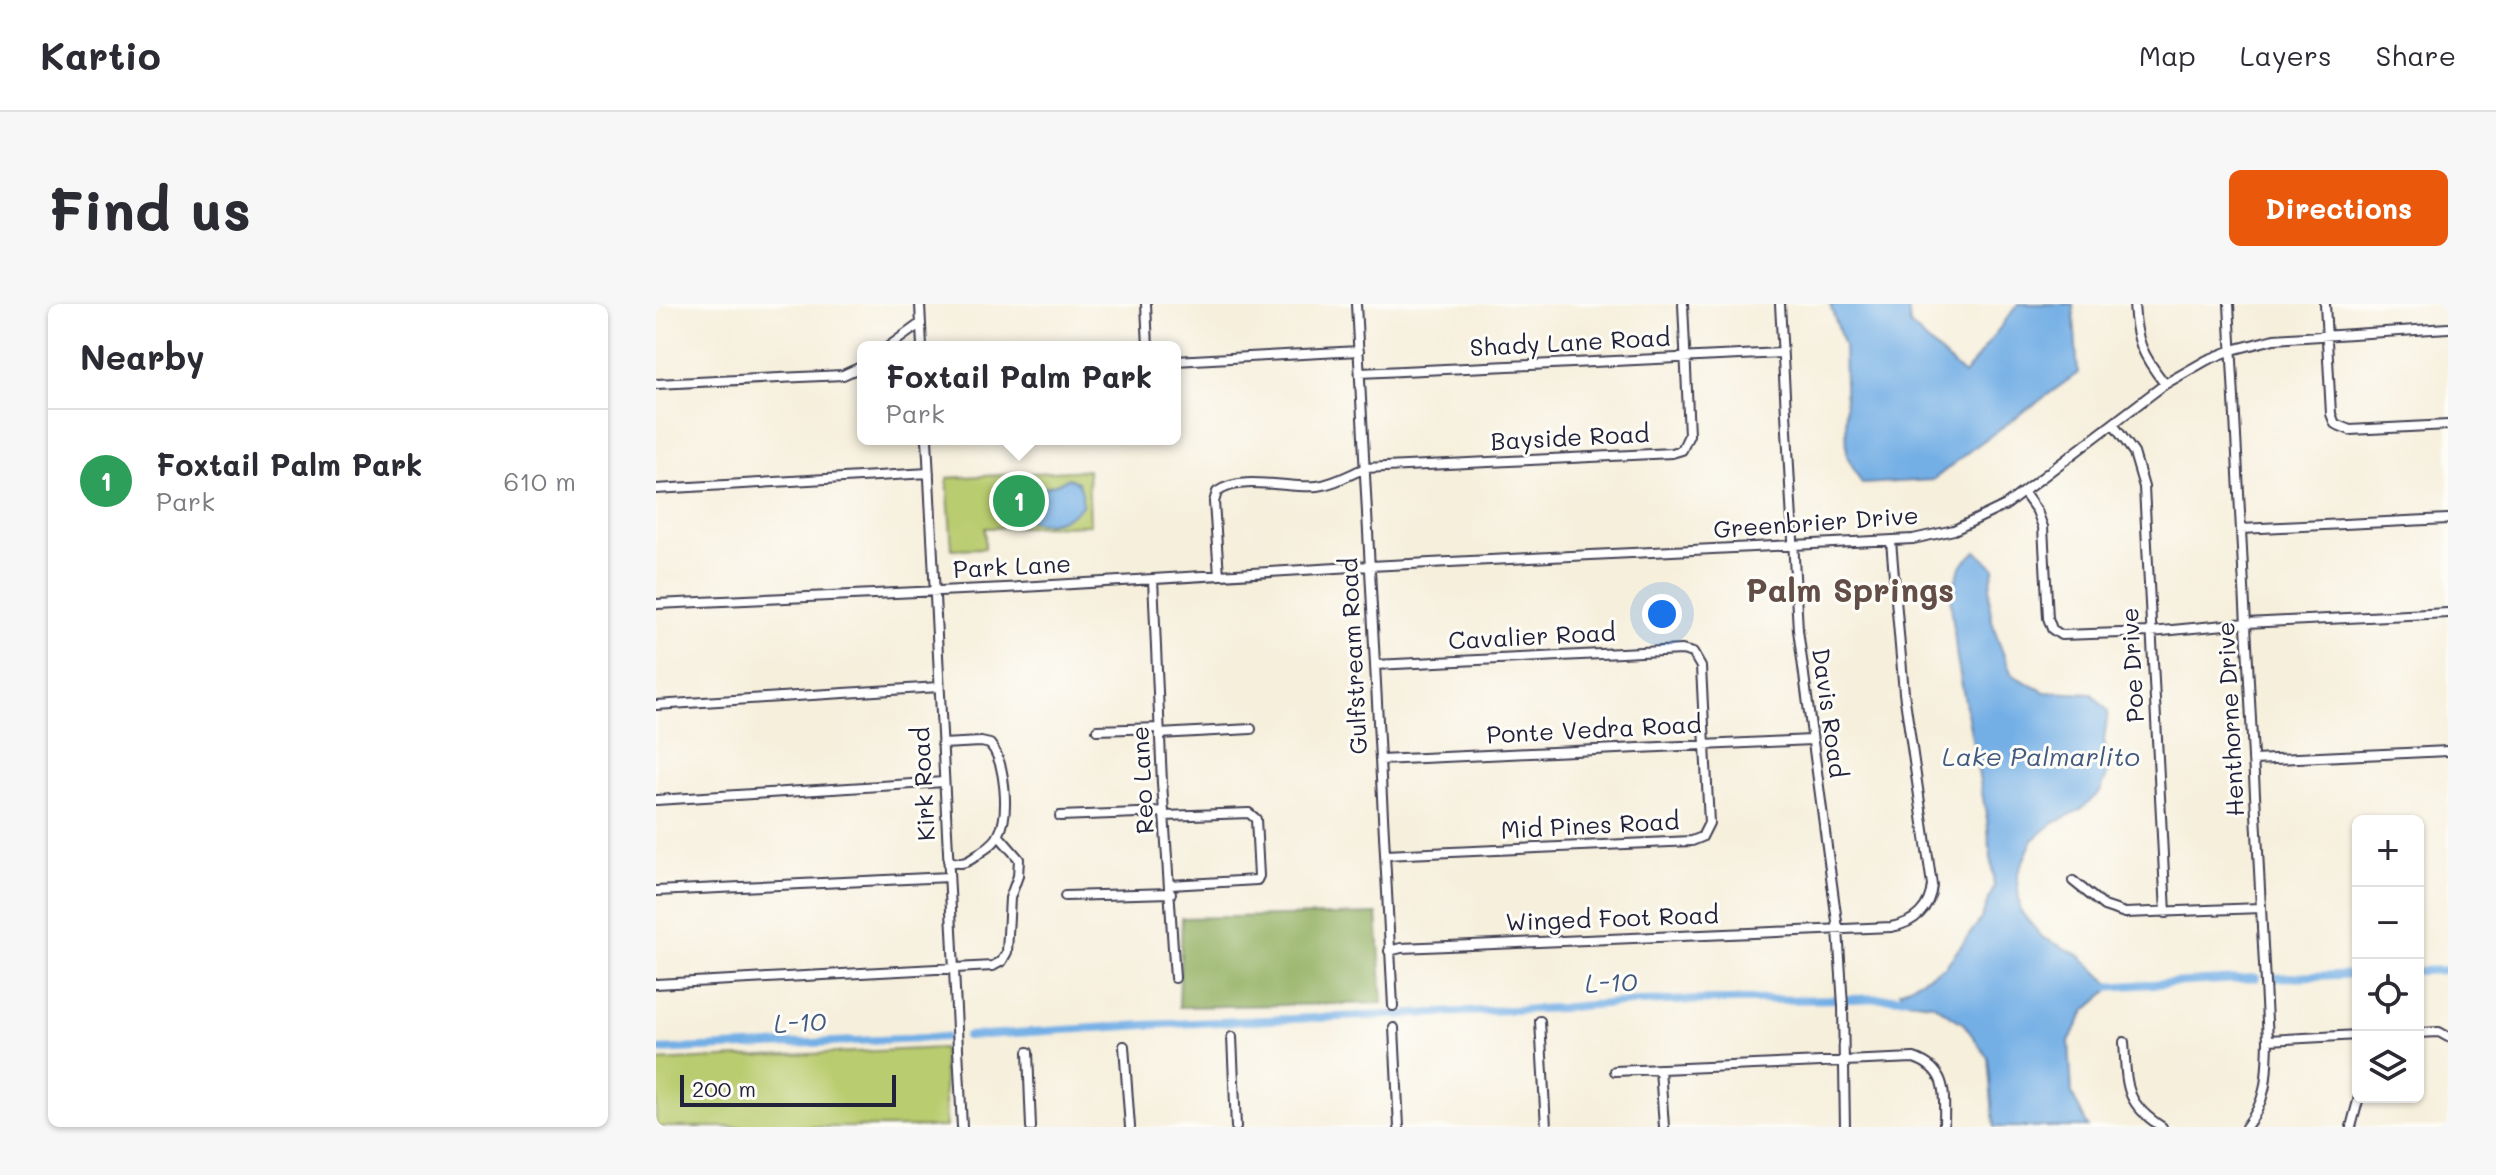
<!DOCTYPE html>
<meta charset="utf-8">
<style>
body{margin:0;font-family:Mali,sans-serif;background:#f7f7f7;color:#2b2b33}
.controls{position:absolute;right:24px;bottom:24px;display:grid;overflow:hidden;border-radius:12px;box-shadow:0 2px 6px #0004}
.controls button{width:72px;height:72px;display:grid;place-items:center;padding:0;border:0;border-bottom:2px solid #e1e1e2;background:#fff;color:#2b2b33;font:40px sans-serif}
.scale{position:absolute;left:24px;bottom:20px;width:216px;box-sizing:border-box;padding-left:8px;border:4px solid #22223b;border-top:0;font-size:22px;line-height:28px;white-space:nowrap;color:#22223b;-webkit-text-stroke:6px #fdfcf7;paint-order:stroke}
.you{position:absolute;left:1006px;top:310px;width:28px;height:28px;margin:-20px;border:6px solid #fff;border-radius:50%;background:#1a73e8;box-shadow:0 0 0 12px #1a73e833}
.badge{display:grid;place-items:center;width:52px;height:52px;border-radius:50%;background:#ea580c;color:#fff;font-size:26px;font-weight:700}
.pin{position:absolute;translate:-50% -50%;border:4px solid #fff;box-shadow:0 2px 8px #0006}
.popup{position:absolute;left:201px;top:37px;width:324px;height:104px;box-sizing:border-box;display:grid;place-content:center;border-radius:12px;background:#fff;filter:drop-shadow(0 2px 6px #0005);font-size:26px;white-space:nowrap;color:#7c7c81}
.popup b{font-size:30px;color:#2b2b33}
.popup::after{content:'';position:absolute;left:50%;top:100%;margin-left:-16px;border:16px solid transparent;border-top-color:#fff}
.list{margin:0;padding:0;list-style:none}
h2{display:flex;justify-content:space-between;align-items:center;height:104px;margin:0;padding:0 32px;font-size:34px}
h2 small{font-size:26px;font-weight:400;color:#7c7c81}
.list li{display:grid;grid-template-columns:52px 1fr auto;gap:24px;align-items:center;box-sizing:border-box;height:144px;padding:0 32px;border-top:2px solid #e1e1e2}
.list b{display:block;font-size:30px;white-space:nowrap}
.list p{margin:0;font-size:26px;white-space:nowrap;color:#7c7c81}
.list em{font-size:26px;font-style:normal;color:#7c7c81}
.icon{flex:none;width:44px;height:44px;fill:none;stroke:currentColor;stroke-width:2;stroke-linecap:round;stroke-linejoin:round}
.map{position:relative;flex:none;width:1792px;height:823px;overflow:hidden;border-radius:12px}
header{display:flex;align-items:center;gap:48px;box-sizing:border-box;height:112px;padding:0 40px;background:#fff;border-bottom:2px solid #e1e1e2}
header strong{font-size:38px}
nav{display:flex;gap:44px;margin-inline-start:auto;font-size:28px}
.intro{display:flex;align-items:center;justify-content:space-between;box-sizing:border-box;height:192px;padding:0 48px}
h1{margin:0;font-size:56px}
.button{padding:20px 36px;border-radius:12px;background:#ea580c;color:#fff;font-size:28px;font-weight:700}
main{display:flex;gap:48px;padding:0 48px}
aside{flex:1;background:#fff;border-radius:12px;box-shadow:0 2px 6px #0004}
.map>svg:first-child{display:block}
.green{fill:#bacc70;stroke:#6e7756;stroke-width:2}
.forest{fill:#93b062;stroke:#5a694e;stroke-width:2}
.water{fill:#73afe5;stroke:#4a6890;stroke-width:2}
.lines{fill:none;stroke-linecap:round;stroke-linejoin:round}
.canal{stroke:#73afe5;stroke-width:8}
.minor-casing{stroke:#424153;stroke-width:12}
.minor{stroke:#fff;stroke-width:8}
.labels{text-anchor:middle;stroke-width:6;stroke-linejoin:round;paint-order:stroke}
.street-label{font-size:24px;fill:#22223b;stroke:#fdfcf7}
.water-label{font-size:26px;font-style:italic;fill:#425a7f;stroke:#fdfcf7}
.district-label{font-size:32px;font-weight:bold;fill:#624e47;stroke:#fdfcf7}
</style>
<header>
<strong>Kartio</strong>
<nav><a>Map</a><a>Layers</a><a>Share</a></nav>
</header>
<div class="intro"><h1>Find us</h1><a class="button">Directions</a></div>
<main>
<aside>
<h2>Nearby<small></small></h2>
<ul class="list">
<li><span class="badge" style="background:#2e9e5b">1</span><div><b>Foxtail Palm Park</b><p>Park</p></div><em>610 m</em></li>
</ul>
</aside>
<div class="map">
<svg width="1792" height="823" viewBox="0 0 1792 823">
<rect width="100%" height="100%" fill="#fdfcf7"/>
<filter id="ink" filterUnits="userSpaceOnUse"><feTurbulence type="fractalNoise" baseFrequency=".0125" numOctaves="2"/><feDisplacementMap in="SourceGraphic" scale="16" xChannelSelector="R" yChannelSelector="G"/><feConvolveMatrix kernelMatrix="1 2 1 2 8 2 1 2 1" color-interpolation-filters="sRGB"/></filter>
<filter id="wash" filterUnits="userSpaceOnUse"><feTurbulence type="fractalNoise" baseFrequency=".006" numOctaves="4" result="noise"/><feDisplacementMap in="SourceGraphic" scale="32" xChannelSelector="R" yChannelSelector="G"/><feGaussianBlur stdDeviation="1.8" result="paint"/><feColorMatrix in="noise" values="0 0 0 0 0 0 0 0 0 0 0 0 0 0 0 0 0 1.4 0 .05"/><feComposite in="paint" operator="in"/></filter>
<g filter="url(#wash)">
<rect width="100%" height="100%" fill="#f6efdc"/>
<path class="green" d="M432,166l2,55 -105,3v20l-33,1 -5,-71z
M287,744l3,79h-290v-66z"/>
<path class="forest" d="M721,610l6,89 -204,4 3,-89z"/>
<path class="water" d="M1174,0h78l2,21 54,50 54,-71h55l5,69 -106,76 -39,31 -71,4 -15,-28 -3,-110z
M412,174l10,4 4,10v14c-24,23 -59,23 -78,-5l11,-17c22,6 33,5 53,-6z
M1320,247l19,17c-15,37 3,73 17,107l33,17 47,2 16,17 -4,29 6,28 -10,24 -20,18 -28,14 -20,17 -15,34 3,36 22,26 37,18 34,32 -28,24 -16,31 3,52 16,33h-94l-6,-69 -24,-34 -32,-20 -24,-3 -8,-10 45,-24 36,-48 13,-32 -7,-68 -30,-160 -7,-64 11,-29z"/>
<g class="lines">
<path class="canal" d="M1762,667l30,-1
M1615,674l87,-4
M1446,683l154,-9
M311,732l178,-11 416,-17c117,-13 234,-5 352,-11
M0,746l289,-13"/>
</g>
</g>
<g filter="url(#ink)">
<g class="lines">
<g class="minor-casing">
<path id="minor" d="M264,0l2,43
M490,0l2,43
M700,0l37,702
M1124,0l18,326 40,299 5,77 2,121
M1478,0c2,37 8,51 31,80
M1573,0l39,736c-1,33 0,60 -22,87
M1669,0l6,110 4,10 15,6 98,-5
M232,43l33,-24
M519,57l184,-10
M704,69l422,-20
M0,80l187,-9 20,-9
M1457,120l21,29 10,34 22,426
M271,135l35,688
M0,185l273,-16
M1368,189l13,18 6,16 5,91 4,11 9,6 90,-3 95,-9 202,-10
M1585,225l207,-10
M563,271l-5,-73 3,-10c23,-18 73,-3 100,-6 17,-2 32,-11 48,-18l307,-15 10,-3 7,-15 -6,-131
M497,275l9,204 13,195
M0,300l349,-16 365,-22 543,-27 41,-9 52,-25 159,-121 42,-24 25,-10 42,-11 174,-11
M719,361l307,-15 11,3 8,14 8,156 -7,14 -10,4 -307,14
M0,401l283,-18
M441,426l62,-2
M503,430l92,-5
M286,440l39,-2 9,2c15,17 20,69 9,90 -3,8 -11,13 -18,18 -11,9 -19,15 -33,8
M724,456l431,-20
M1597,456l195,-9
M0,496l288,-18
M404,512l104,-4
M508,512l85,-3 7,6 3,57 -2,4 -87,5
M1417,577l31,25 21,7 136,-5
M0,587l293,-14
M409,592l106,-3
M733,647l12,-3 490,-21c24,-4 39,-19 41,-42l-28,-192 -13,-152
M0,680l337,-18 9,-5 5,-9 3,-54 8,-22 1,-17 -20,-23
M884,717l6,106
M738,724l5,99
M1762,729l21,-1 9,5
M576,733l4,90
M1612,736l90,-5
M1468,738c3,42 -1,60 38,85
M468,742l6,81
M372,748l3,75
M1004,765l4,58
M959,767l299,-13c35,12 30,38 30,69
M1695,823l8,-30"/>
</g>
<use href="#minor" class="minor"/>
</g>
</g>
<g class="labels">
<g class="street-label">
<text transform="translate(914 39) rotate(-3)" y="8">Shady Lane Road</text>
<text transform="translate(914 134) rotate(-3)" y="8">Bayside Road</text>
<text transform="translate(1160 219) rotate(-4)" y="8">Greenbrier Drive</text>
<text transform="translate(356 263) rotate(-3)" y="8">Park Lane</text>
<text transform="translate(876 333) rotate(-3)" y="8">Cavalier Road</text>
<text transform="translate(698 352) rotate(-93)" y="8">Gulfstream Road</text>
<text transform="translate(1477 361) rotate(-93)" y="8">Poe Drive</text>
<text transform="translate(1173 409) rotate(82)" y="8">Davis Road</text>
<text transform="translate(1575 415) rotate(-93)" y="8">Henthorne Drive</text>
<text transform="translate(938 426) rotate(-3)" y="8">Ponte Vedra Road</text>
<text transform="translate(487 476) rotate(-93)" y="8">Reo Lane</text>
<text transform="translate(268 480) rotate(-93)" y="8">Kirk Road</text>
<text transform="translate(934 522) rotate(-3)" y="8">Mid Pines Road</text>
<text transform="translate(956 615) rotate(-2)" y="8">Winged Foot Road</text>
</g>
<g class="water-label">
<text x="1385" y="462">Lake Palmarlito</text>
<text transform="translate(955 679) rotate(-2)" y="9">L-10</text>
<text transform="translate(144 719) rotate(-3)" y="9">L-10</text>
</g>
<g class="district-label">
<text x="1194" y="298">Palm Springs</text>
</g>
</g>
</svg>
<div class="controls">
<button>+</button>
<button>−</button>
<button><svg class="icon" aria-label="locate" viewBox="0 0 24 24"><circle cx="12" cy="12" r="6"/><path d="M12 2v4M12 18v4M2 12h4M18 12h4"/></svg></button>
<button><svg class="icon" aria-label="layers" viewBox="0 0 24 24"><path d="M12 4l9 5-9 5-9-5zM3 14l9 5 9-5"/></svg></button>
</div>
<div class="scale">200 m</div>
<div class="you"></div>
<div class="pin badge" style="left:363px;top:197px;background:#2e9e5b">1</div>
<div class="popup"><b>Foxtail Palm Park</b>Park</div>
</div>
</main>
